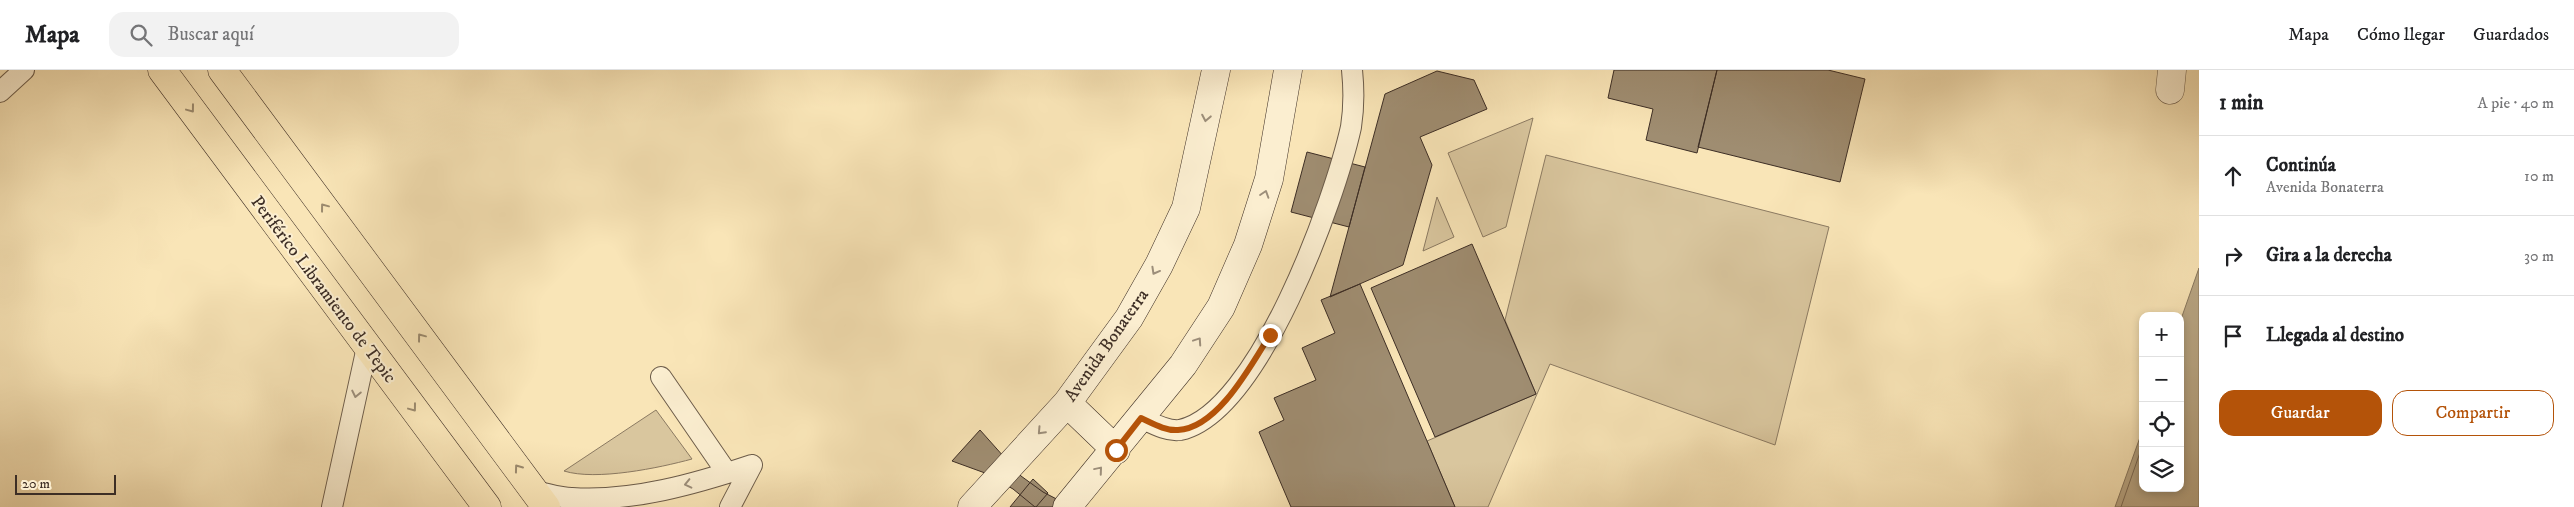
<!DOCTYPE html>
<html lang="es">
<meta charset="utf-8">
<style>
body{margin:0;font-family:"IM FELL DW Pica",serif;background:#f2f2f2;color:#202124}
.controls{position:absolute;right:15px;bottom:15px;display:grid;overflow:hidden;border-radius:10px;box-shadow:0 2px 8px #0003}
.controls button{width:45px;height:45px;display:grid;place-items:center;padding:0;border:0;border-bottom:1px solid #e0e0e0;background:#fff;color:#202124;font:25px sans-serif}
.scale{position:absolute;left:15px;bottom:12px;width:101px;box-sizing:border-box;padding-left:5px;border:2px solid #3d2e25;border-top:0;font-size:14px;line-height:18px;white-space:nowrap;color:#3d2e25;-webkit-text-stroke:4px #fbeed0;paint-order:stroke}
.stop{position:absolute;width:15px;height:15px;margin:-11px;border:4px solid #b45309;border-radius:50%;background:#fff}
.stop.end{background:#b45309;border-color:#fff;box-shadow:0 1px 5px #0008}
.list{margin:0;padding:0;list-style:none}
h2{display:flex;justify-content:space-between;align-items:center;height:65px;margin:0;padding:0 20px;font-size:21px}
h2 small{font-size:16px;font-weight:400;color:#757577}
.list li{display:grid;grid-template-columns:32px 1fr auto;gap:15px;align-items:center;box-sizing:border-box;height:80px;padding:0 20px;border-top:1px solid #e0e0e0}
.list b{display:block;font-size:19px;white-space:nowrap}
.list p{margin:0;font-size:16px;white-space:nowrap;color:#757577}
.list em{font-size:16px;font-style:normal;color:#757577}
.actions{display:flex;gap:10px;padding:15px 20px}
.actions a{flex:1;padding:11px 0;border:1px solid #b45309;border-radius:15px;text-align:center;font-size:18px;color:#b45309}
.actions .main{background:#b45309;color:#fff}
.icon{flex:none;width:28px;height:28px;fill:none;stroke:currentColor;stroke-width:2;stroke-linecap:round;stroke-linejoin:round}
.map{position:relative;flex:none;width:2199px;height:437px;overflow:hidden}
header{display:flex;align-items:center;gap:30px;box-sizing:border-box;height:70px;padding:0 25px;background:#fff;border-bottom:1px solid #e0e0e0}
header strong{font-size:24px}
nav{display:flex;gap:28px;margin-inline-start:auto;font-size:18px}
.search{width:350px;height:45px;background:#f2f2f2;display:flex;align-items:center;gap:12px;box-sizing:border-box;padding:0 18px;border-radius:15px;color:#757577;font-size:19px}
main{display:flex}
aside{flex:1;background:#fff}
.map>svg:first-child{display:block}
.green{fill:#d9c69e;stroke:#8b7a62}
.water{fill:#b9a785;stroke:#87775f}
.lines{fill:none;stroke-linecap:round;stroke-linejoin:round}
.shore{stroke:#7b6a55;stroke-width:1}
.building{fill:#9f8d71;stroke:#3d2e25}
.lane-casing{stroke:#6c5c4a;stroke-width:22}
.street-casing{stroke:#6c5c4a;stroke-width:29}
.secondary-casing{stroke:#3d2e25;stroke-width:29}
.highway-casing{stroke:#3d2e25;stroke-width:29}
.lane{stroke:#fbeed0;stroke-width:20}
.street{stroke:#fbeed0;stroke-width:28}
.secondary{stroke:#fbeed0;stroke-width:28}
.highway{stroke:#f9e5b7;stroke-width:28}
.oneway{stroke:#9b8a6e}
.oneway2{stroke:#9c8e7a}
.route{stroke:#b45309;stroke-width:6}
.labels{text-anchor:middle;stroke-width:4;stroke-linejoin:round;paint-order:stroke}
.street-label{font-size:18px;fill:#3d2e25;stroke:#fbeed0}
</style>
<header>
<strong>Mapa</strong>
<div class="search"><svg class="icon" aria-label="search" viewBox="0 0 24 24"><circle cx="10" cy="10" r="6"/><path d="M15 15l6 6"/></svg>Buscar aquí</div>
<nav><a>Mapa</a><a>Cómo llegar</a><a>Guardados</a></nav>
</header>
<main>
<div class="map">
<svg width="2199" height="437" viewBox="0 0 2199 437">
<rect width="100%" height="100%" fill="#f9e5b7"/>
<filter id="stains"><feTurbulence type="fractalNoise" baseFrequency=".004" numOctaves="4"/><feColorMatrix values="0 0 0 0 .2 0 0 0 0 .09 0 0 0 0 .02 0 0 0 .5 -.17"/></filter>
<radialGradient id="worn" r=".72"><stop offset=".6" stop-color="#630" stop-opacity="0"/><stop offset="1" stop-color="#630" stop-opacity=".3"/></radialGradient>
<path class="green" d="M1533,48l-27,109 -23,10 -35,-84z
M1546,85l283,72 -54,218 -225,-81 -62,143h-33l-28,-66 109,-47 -31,-74z
M1437,127l17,40 -31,14z
M656,340l36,49c-33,9 -96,22 -128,12z"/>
<path class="water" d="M2199,198v239h-84l28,-78v59h37v-166z"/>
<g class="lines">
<path class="shore" d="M2121,437l22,-63"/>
</g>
<path class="building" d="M1614,0h103l-20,83 -51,-13 7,-31 -45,-11z
M1717,0h111l37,9 -25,103 -142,-35z
M1437,1l37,9 13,29 -67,28 12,28 -29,100 -73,32 55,-203z
M1307,82l58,15 -16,60 -58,-15z
M1472,174l64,150 -101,43 -64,-149z
M1360,214l67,157 28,66h-164l-32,-75 25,-12 -10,-22 42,-18 -14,-32 33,-15 -14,-33z
M980,360l41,46 22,16 29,15h-37l-22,-18 -28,-16 -33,-12z
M1033,409l15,14 -12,14h-26z"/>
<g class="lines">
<g class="lane-casing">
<path id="lane" d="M0,22l24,-22
M661,307l66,96
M1141,348c11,5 26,14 39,12 79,-17 155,-231 171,-303 3,-19 3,-38 1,-57
M534,421c12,2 26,7 38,7 60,4 123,-14 180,-33
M332,437l35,-160
M730,437l22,-42"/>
</g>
<g class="street-casing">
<path id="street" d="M2170,20l2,-20"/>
</g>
<g class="secondary-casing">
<path id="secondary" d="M1067,333l49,47
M972,437l95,-104 62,-85 30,-53 27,-57 30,-138
M1067,437l116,-142 38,-58 27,-62 21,-66 19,-109"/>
</g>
<g class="highway-casing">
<path id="highway" d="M162,0l325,437
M222,0l324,437"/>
</g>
<use href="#lane" class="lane"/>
<use href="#street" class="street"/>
<use href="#secondary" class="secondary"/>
<use href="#highway" class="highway"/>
</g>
<defs><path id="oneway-chevron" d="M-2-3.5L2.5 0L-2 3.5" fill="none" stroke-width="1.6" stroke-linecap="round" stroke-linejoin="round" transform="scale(1.25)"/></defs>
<g class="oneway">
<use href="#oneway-chevron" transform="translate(191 39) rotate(53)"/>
<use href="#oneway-chevron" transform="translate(324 137) rotate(-127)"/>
<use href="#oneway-chevron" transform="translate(421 267) rotate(-127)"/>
<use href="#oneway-chevron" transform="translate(413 338) rotate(53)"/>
<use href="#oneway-chevron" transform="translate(518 398) rotate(-126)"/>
</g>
<g class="oneway2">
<use href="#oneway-chevron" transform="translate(1206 48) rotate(101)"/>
<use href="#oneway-chevron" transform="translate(1265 124) rotate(-72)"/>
<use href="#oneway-chevron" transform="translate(1155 201) rotate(119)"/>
<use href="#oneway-chevron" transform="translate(1198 271) rotate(-56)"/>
<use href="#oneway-chevron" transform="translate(356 324) rotate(102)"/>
<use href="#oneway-chevron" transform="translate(1041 361) rotate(133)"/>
<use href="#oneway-chevron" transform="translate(1099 400) rotate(-50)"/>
<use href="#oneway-chevron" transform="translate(688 414) rotate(167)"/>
</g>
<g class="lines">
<path class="route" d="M1116,380l25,-32c11,5 24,13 37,12 40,-2 73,-65 92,-95"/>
</g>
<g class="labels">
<g class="street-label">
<text transform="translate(324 219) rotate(53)" y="6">Periférico Libramiento de Tepic</text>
<text transform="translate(1106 275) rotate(-55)" y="6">Avenida Bonaterra</text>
</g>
</g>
<rect width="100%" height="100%" filter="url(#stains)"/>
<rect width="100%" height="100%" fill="url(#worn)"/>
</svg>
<div class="controls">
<button>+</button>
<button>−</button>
<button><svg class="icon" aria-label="locate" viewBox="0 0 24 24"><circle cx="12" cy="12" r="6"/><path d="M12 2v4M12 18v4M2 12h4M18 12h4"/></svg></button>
<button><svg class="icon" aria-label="layers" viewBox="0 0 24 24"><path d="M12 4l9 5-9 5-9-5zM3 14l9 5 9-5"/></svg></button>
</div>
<div class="scale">20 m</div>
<div class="stop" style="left:1116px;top:380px"></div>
<div class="stop end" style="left:1270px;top:265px"></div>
</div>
<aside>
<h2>1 min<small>A pie · 40 m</small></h2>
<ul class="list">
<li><svg class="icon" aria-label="ahead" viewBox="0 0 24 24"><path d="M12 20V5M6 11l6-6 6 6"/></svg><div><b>Continúa</b><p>Avenida Bonaterra</p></div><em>10 m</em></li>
<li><svg class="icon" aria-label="right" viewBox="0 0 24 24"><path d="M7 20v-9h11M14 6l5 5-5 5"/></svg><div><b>Gira a la derecha</b></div><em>30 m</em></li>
<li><svg class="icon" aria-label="arrive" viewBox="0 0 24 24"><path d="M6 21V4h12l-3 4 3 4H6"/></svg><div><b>Llegada al destino</b></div></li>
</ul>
<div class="actions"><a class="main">Guardar</a><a>Compartir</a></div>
</aside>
</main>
